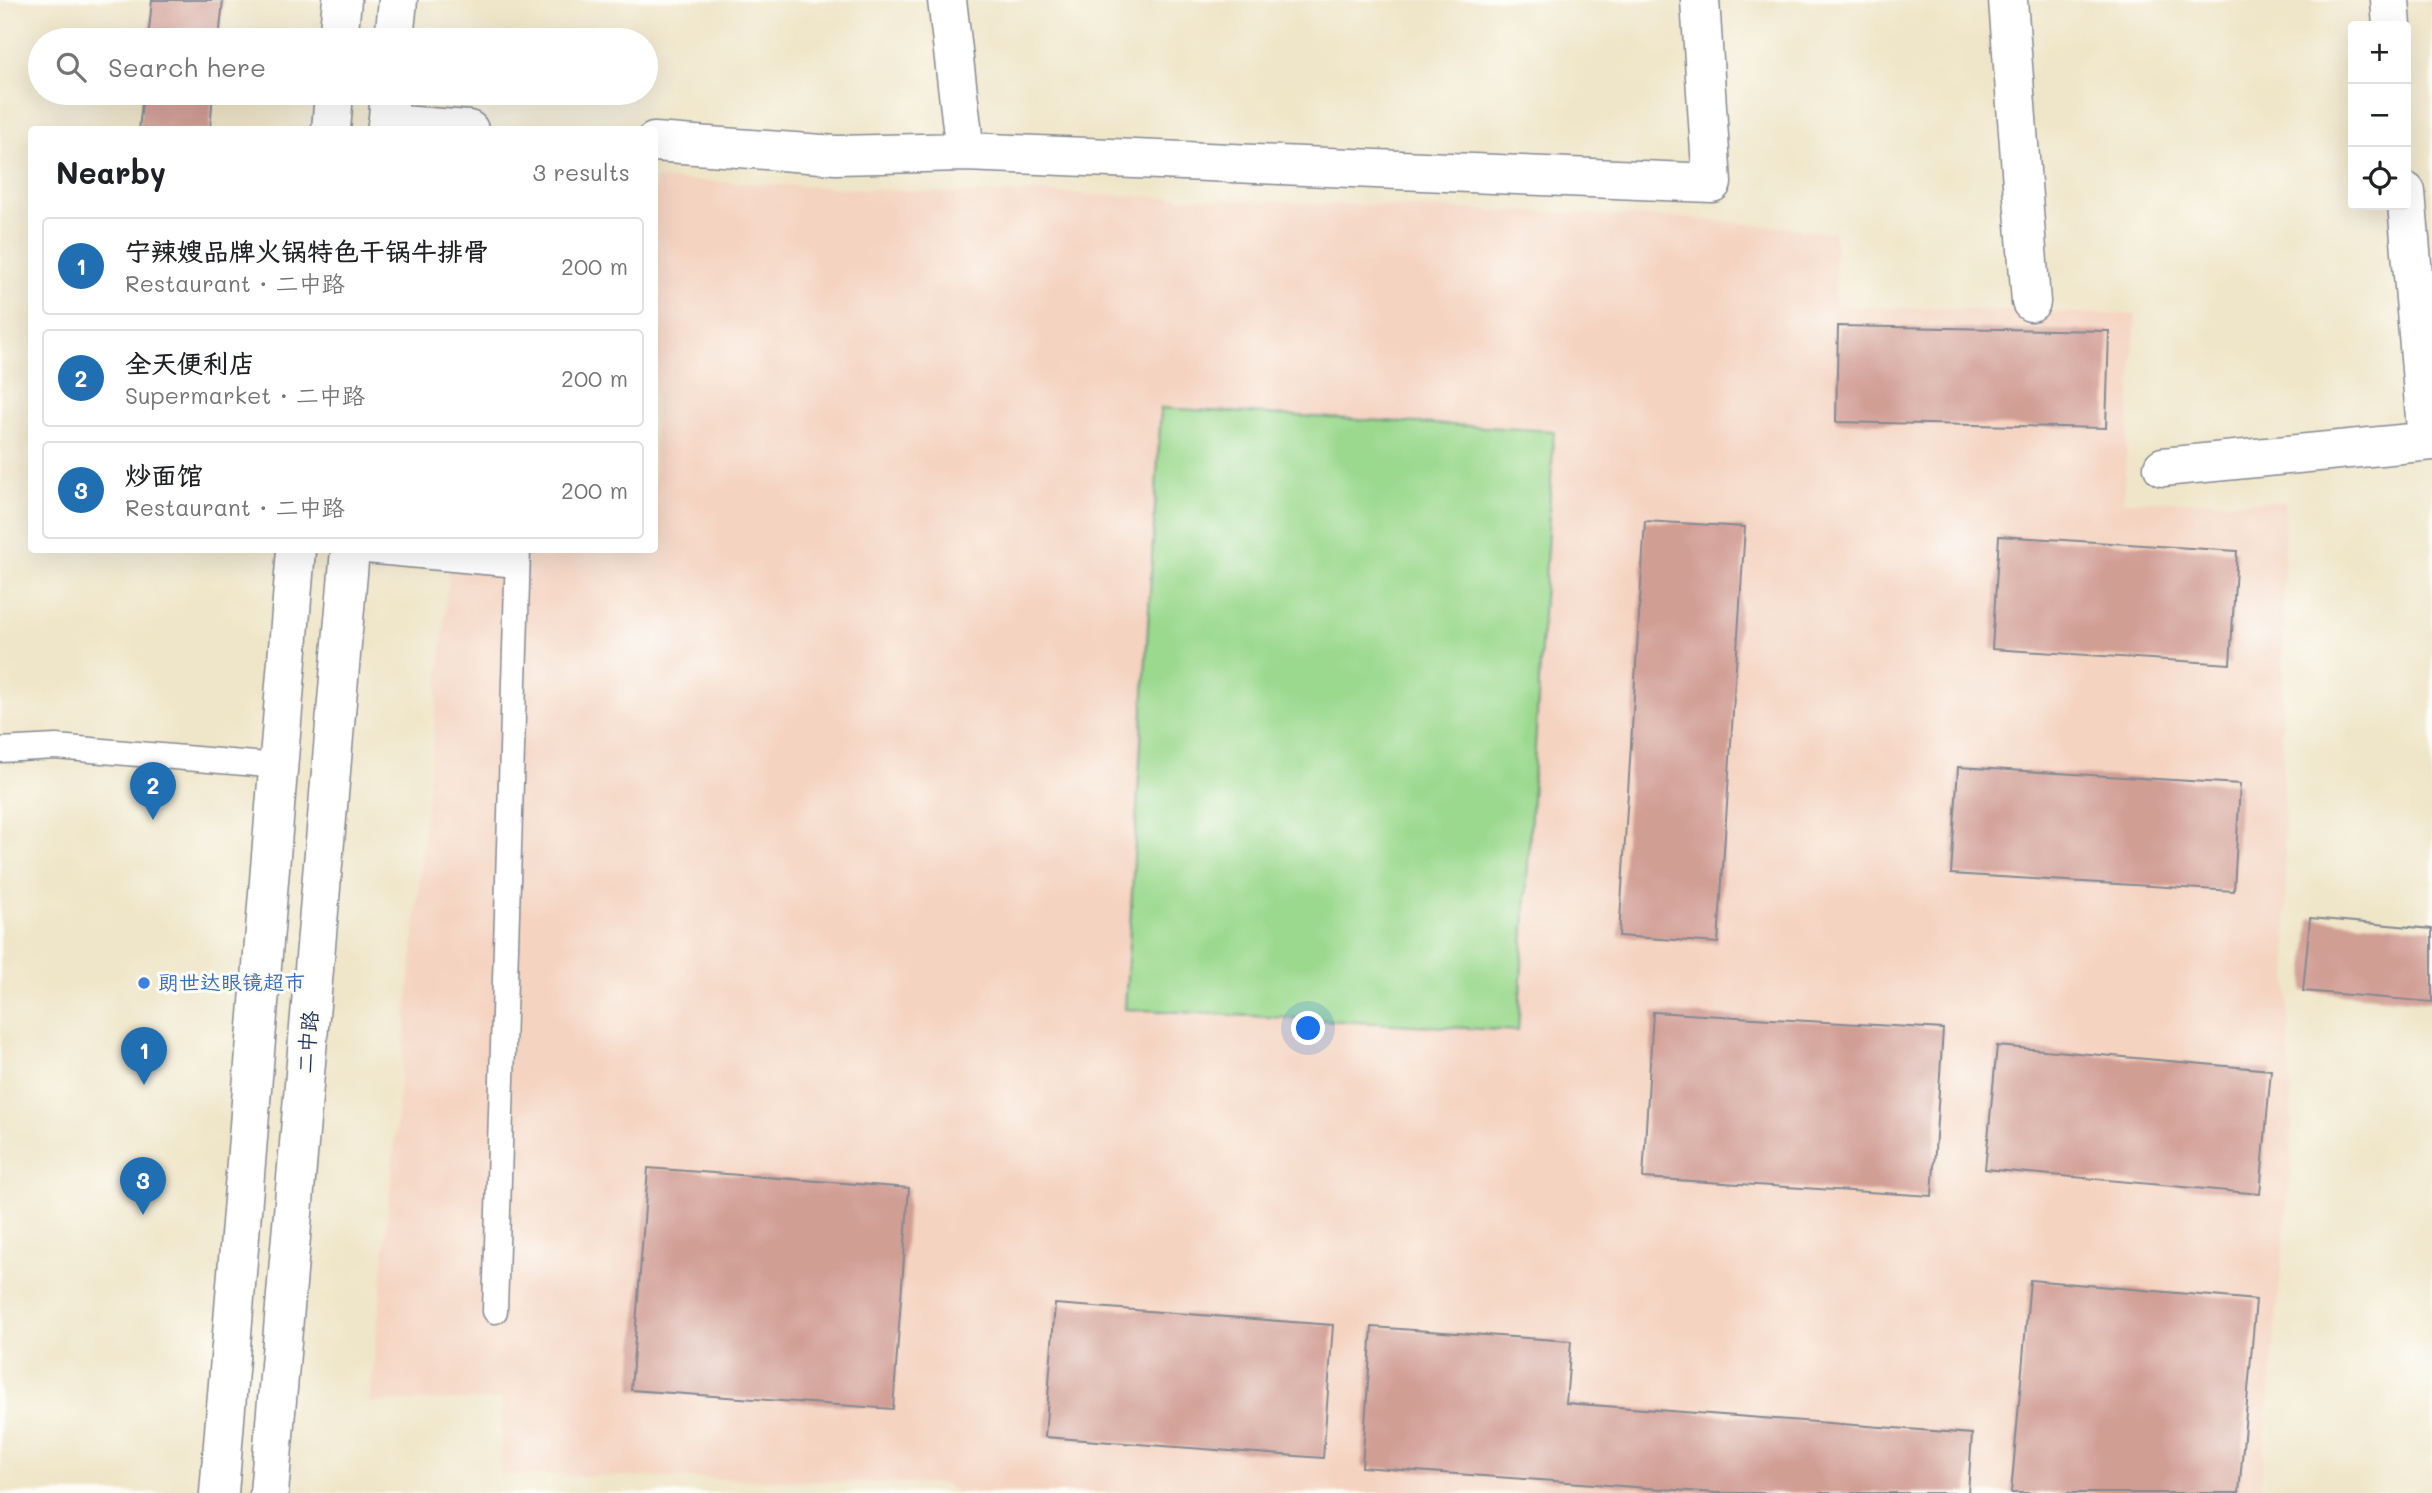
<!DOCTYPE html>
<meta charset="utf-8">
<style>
body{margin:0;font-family:Mali,"LXGW WenKai TC",sans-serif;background:#f6f6f6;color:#202124}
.controls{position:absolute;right:21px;top:21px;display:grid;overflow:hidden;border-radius:7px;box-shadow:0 7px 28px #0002}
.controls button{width:63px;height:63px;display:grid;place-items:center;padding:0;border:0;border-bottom:2px solid #e0e0e0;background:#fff;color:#202124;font:35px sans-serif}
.you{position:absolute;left:1309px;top:1029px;width:24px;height:24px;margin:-18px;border:5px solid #fff;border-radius:50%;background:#1a73e8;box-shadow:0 0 0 10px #1a73e833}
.badge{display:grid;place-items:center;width:46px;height:46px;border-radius:50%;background:#1f6fb2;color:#fff;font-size:23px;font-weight:700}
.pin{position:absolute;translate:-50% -58px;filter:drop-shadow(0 2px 4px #0008)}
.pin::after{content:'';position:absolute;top:37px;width:24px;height:21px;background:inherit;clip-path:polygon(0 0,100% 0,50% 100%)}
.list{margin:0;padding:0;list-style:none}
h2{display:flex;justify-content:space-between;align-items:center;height:91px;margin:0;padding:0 28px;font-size:30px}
h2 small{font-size:23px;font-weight:400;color:#757577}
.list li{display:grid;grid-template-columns:46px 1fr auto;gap:21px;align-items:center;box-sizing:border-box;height:98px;margin:0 14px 14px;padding:0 14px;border:2px solid #e0e0e0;border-radius:7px}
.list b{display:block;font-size:26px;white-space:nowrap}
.list p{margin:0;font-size:23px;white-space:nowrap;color:#757577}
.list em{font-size:23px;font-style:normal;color:#757577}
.icon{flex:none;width:38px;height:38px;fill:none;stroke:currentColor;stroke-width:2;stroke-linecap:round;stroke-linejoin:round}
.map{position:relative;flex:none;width:2432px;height:1493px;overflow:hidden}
.search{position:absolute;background:#fff;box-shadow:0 7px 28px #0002;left:28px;top:28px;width:630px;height:77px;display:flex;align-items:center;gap:18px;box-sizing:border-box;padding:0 24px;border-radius:38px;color:#757577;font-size:26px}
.panel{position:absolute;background:#fff;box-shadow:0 7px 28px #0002;left:28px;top:126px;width:630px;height:427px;border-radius:7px}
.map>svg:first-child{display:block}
.built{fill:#f4d3c0}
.green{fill:#9bd98e;stroke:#5b8476;stroke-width:2}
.building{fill:#d19e94}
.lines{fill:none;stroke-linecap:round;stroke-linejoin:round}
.service-casing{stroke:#858a93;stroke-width:27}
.minor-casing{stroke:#858a93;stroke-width:41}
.secondary-casing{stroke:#858a93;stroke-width:41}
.service{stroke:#fff;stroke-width:24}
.minor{stroke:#fff;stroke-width:38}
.secondary{stroke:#fff;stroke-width:38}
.shop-dot{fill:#3f7fe0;stroke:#fdfcf7;stroke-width:2.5}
.labels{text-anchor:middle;stroke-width:6;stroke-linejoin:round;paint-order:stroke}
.shop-label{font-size:21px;fill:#366cbe;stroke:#fdfcf7;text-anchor:start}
.street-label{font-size:21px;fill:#1b2f5e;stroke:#fdfcf7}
</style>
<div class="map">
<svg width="2432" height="1493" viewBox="0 0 2432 1493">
<rect width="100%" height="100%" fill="#fdfcf7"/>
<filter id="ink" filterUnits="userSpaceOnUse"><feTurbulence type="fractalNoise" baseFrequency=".0143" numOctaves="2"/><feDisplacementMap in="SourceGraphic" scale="14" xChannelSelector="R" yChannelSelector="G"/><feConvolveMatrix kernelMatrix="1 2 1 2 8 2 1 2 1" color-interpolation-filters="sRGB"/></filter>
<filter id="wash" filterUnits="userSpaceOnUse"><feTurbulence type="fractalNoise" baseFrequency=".00686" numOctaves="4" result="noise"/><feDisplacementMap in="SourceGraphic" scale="28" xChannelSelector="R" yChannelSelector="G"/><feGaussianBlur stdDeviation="1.57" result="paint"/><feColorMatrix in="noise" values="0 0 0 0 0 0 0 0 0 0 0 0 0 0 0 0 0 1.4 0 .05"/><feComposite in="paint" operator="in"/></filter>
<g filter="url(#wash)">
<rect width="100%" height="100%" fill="#efe5c8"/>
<path class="built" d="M655,179l317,15 59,-2 656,26 148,15 1,73 300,9 -13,186 162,1 -3,225 10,427 -32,339h-1304l-12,-9 -444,-10 2,-75 -132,3 81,-852h203z"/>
<path class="green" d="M1161,408l393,23 -36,600 -393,-22z"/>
<g id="blocks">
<path class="building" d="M152,0h71l-4,40h-71z
M143,93h70l-3,37h-71z
M1838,326l271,5 -3,97 -270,-6z
M1645,521l100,6 -27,416 -99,-7z
M1999,536l238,15 -7,113 -238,-15z
M1958,767l282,17 -6,107 -283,-17z
M2310,918l122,11v73l-129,-11z
M1653,1012l290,17 -11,167 -289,-18z
M1997,1046l274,24 -11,124 -275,-25z
M648,1168l261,20 -16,221 -262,-19z
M2030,1280l226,20 -17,193h-228z
M1055,1304l278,21 -10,133 -278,-21z
M1372,1327l199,14 -5,62 406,31 -4,59h-252l-354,-26z"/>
</g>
</g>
<g filter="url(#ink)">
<use href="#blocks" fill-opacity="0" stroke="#858a93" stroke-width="2"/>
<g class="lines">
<g class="service-casing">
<path id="service" d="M355,550l162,15
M0,750l56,-3 223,19
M495,1311l23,-761"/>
</g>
<g class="minor-casing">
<path id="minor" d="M947,0l18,152
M2008,0l23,302
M2390,0l2,26
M387,124l82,6
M654,142l182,13 129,-3 747,31 -12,-183
M2406,192l21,249
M2163,467l269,-26"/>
</g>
<g class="secondary-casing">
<path id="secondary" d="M338,40l4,-40
M394,40l4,-40
M331,130l3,-37
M387,130l3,-37
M219,1493l77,-943
M269,1493l81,-943"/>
</g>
<use href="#service" class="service"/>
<use href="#minor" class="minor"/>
<use href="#secondary" class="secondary"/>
</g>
</g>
<circle class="shop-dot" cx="144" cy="983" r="7"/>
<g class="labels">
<g class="shop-label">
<text x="158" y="990">朗世达眼镜超市</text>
</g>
<g class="street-label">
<text transform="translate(308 1042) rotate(-85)" y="7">二中路</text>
</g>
</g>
</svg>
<div class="controls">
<button>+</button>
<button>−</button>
<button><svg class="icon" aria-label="locate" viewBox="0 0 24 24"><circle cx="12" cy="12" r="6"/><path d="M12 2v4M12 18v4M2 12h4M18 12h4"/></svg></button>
</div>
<div class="you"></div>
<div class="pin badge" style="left:144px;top:1085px">1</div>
<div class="pin badge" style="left:153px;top:820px">2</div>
<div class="pin badge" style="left:143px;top:1215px">3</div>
<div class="search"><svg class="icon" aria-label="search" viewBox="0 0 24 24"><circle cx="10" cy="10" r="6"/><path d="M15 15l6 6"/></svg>Search here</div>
<section class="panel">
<h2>Nearby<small>3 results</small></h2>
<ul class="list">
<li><span class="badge">1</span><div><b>宁辣嫂品牌火锅特色干锅牛排骨</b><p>Restaurant · 二中路</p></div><em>200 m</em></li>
<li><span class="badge">2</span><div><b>全天便利店</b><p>Supermarket · 二中路</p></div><em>200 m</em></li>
<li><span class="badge">3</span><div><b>炒面馆</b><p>Restaurant · 二中路</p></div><em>200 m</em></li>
</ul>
</section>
</div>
